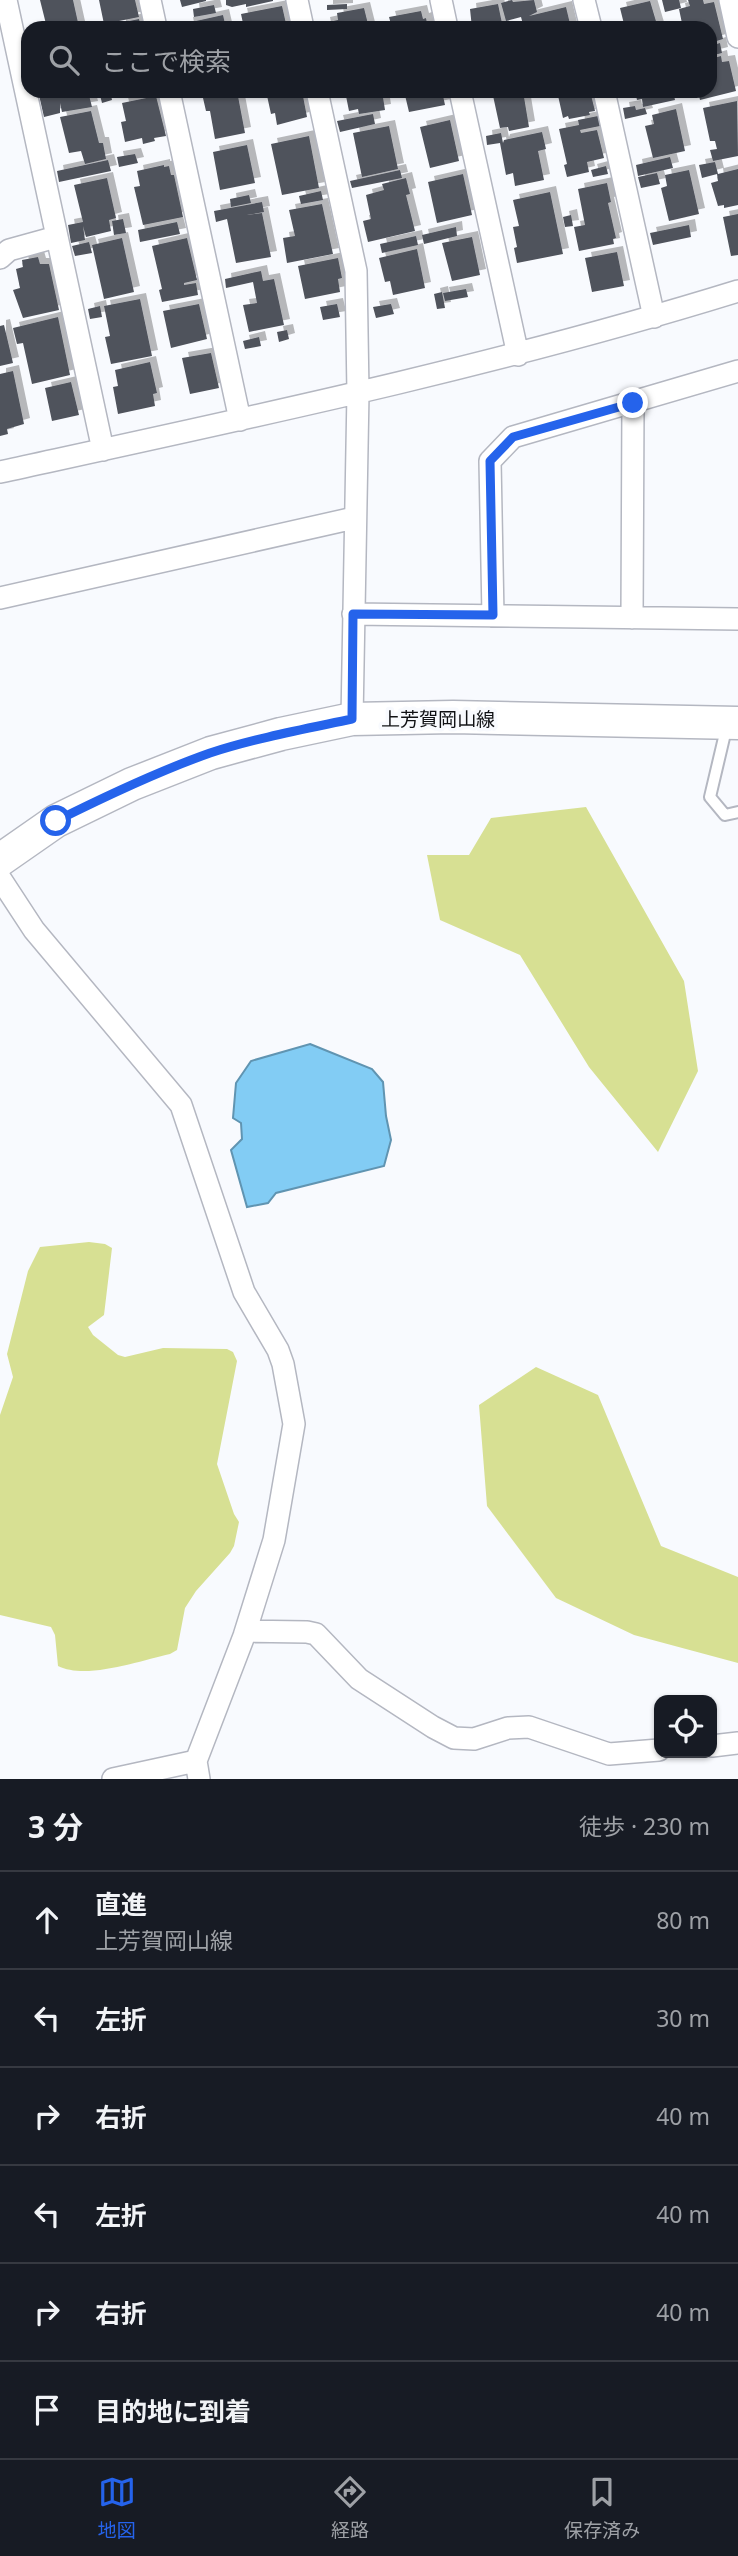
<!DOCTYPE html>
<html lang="ja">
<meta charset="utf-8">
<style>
body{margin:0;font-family:"Noto Sans","Noto Sans JP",sans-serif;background:#242831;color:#f1f3f6}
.controls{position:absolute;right:21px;bottom:21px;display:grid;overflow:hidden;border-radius:14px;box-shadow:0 2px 5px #0004}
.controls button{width:63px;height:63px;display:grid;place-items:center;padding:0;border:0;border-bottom:2px solid #363941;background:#171b24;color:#f1f3f6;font:35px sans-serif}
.stop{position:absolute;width:21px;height:21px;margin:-16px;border:5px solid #2563eb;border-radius:50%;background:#fff}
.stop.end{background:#2563eb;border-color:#fff;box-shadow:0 2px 7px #0008}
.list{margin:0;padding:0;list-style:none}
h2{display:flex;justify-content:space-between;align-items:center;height:91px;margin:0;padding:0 28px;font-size:30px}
h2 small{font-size:23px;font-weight:400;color:#9ea1a6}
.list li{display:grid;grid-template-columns:46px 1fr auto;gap:21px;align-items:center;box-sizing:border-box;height:98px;padding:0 28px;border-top:2px solid #363941}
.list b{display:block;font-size:26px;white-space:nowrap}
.list p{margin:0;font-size:23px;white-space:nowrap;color:#9ea1a6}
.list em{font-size:23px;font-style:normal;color:#9ea1a6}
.icon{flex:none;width:38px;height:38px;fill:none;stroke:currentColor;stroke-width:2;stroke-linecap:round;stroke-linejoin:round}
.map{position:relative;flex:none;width:738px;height:1779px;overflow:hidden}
.search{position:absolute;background:#171b24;box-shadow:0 2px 5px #0004;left:21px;right:21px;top:21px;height:77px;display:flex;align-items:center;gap:18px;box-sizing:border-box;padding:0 24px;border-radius:21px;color:#9ea1a6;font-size:26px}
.sheet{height:679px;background:#171b24}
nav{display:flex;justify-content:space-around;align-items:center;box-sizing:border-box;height:98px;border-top:2px solid #363941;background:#171b24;font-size:19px;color:#9ea1a6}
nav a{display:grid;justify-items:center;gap:4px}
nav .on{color:#2563eb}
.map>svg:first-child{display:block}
.green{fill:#d7e093}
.water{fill:#82ccf4;stroke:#6094b1;stroke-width:2}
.building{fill:#4f525b;filter:url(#shadow)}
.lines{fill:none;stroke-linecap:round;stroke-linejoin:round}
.service-casing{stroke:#b4b7c1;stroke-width:14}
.minor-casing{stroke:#b4b7c1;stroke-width:24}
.secondary-casing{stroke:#b4b7c1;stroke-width:35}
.service{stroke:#fff;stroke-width:10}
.minor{stroke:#fff;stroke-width:21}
.secondary{stroke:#fff;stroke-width:32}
.route{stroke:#2563eb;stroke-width:9}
.labels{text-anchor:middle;stroke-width:7;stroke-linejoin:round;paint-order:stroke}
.street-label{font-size:19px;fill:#101114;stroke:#f8fafe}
</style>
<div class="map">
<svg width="738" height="1779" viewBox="0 0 738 1779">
<defs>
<filter id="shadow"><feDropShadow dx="6" dy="-6" stdDeviation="0" flood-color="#0004"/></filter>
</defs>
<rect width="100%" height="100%" fill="#f8fafe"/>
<path class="green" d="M586,807l98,174 14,90 -40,81 -69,-85 -69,-112 -80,-35 -13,-65h42l22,-37z
M89,1242l16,2 7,4 -8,67 -16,12 5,8 25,20 7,2 38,-9 64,1 6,3 4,9 -20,103 17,50 5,8 -5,24 -4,7 -34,38 -11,17 -8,42 -7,4c-31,7 -84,26 -112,12l-3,-31 -4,-8 -51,-12v-200l13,-38 -6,-23 21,-83 12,-24z
M536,1367l62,28 63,151 77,31v86l-104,-28 -78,-37 -69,-92 -8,-101z"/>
<path class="water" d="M310,1044l62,25 11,13 3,34 5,24 -7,26 -108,27 -8,10 -21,4 -16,-57 11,-11 -1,-16 -8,-5 3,-35 15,-22z"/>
<path class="building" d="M40,0h33l6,27 -32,1z
M99,0h36l4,17 -35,7z
M180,0h26v1l-24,6z
M226,0h47v1l-27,6v-3l-14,3 -6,-2z
M512,0l1,2 21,-2 3,12 -8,4 37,-9 5,21h-47l-3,-11 -15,4 -5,-18z
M662,0h17l2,8 -16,4z
M688,0h15l1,4 10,-2 9,37 -13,4v-15h-27l-4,-19 11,-3z
M650,1l8,27h-33l-5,-20z
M347,4v5l-20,1v-5z
M498,4l5,24h-31l-2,-19z
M214,5l2,8 -22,4 -1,-8z
M282,6l5,22h-43l-3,-14z
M364,8l5,20h-44l-1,-5 14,-3 -1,-7z
M421,11l2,8 3,-1 2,10h-36l-3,-11z
M223,15l3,13h-38l-1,-5z
M139,19l2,8 -21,1v-5z
M720,43l2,10 -12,3v-10z
M721,56l1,6 7,-1 7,30 -36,9 -2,-9h12v-32z
M53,91h35l4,16 -30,5 -2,-9v10l-16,4 -5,-22z
M99,91h11l2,9 -10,3z
M186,91h28v1l-27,6z
M237,91l8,42 -30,6 -5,-28h-4l-3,-13z
M266,91h36l5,26 -30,8 -2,-12 -4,1z
M345,91h37l3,19 -26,4 -1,-5 -9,2z
M404,91h38l3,14 -36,7z
M492,91h31l6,36 -20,4 -1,-4 -8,1z
M557,91h33l5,20 -6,1 1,3 -21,4 -1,-3 -5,2z
M635,91h38l2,9 -32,7 -1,-8 -5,1z
M156,96l10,40 -12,2 1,3 -12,3 -1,-6 -17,4 -4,-20 5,-1 -4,-18z
M737,101l1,55 -25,5 -3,-11 7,-1 -2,-8h-5l-7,-33z
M635,106l1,4 9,-2 2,6 -22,5 -2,-11z
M676,109l9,42 -32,7 -8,-32 9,-2 -2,-9z
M91,111l8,32h4l3,16 -21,5 -4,-13 -12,2 -9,-36z
M373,114l2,10 -35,8 -3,-11z
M598,116l2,10 -20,4 1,3 16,-3 7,28 -17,4 2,10 -22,5 -3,-12 3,-1 -8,-35 20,-4 -1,-5z
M450,120l9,41 -29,7 -10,-41z
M389,126l9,43 -36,8 -9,-44z
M542,132l4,17 -8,2 6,29 -29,6 -2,-13 -7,2 -6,-32 -13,2 -1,-9 15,-3 2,10 1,-3z
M309,136l10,52 -37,7 -11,-51z
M247,145l8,38 -35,7 -7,-38z
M135,154l3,9 -19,4 -2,-10z
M670,157l3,11 -35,8 -2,-11z
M108,160l3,11 -52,11 -2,-11z
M715,162l3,12 20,-5v36l-14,3v-3l-6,1 -7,-23 7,-2 -1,-7 -15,4 -3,-13z
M164,165v2l5,-1 2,9h3l9,42 -40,8 -9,-38 6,-1 -3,-15z
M606,166l2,8 -15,3 -2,-7z
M400,170l2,8 -50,10 -2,-7z
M689,170l10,44 -30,7 -8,-33 6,-2 -2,-11z
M657,173l3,11 -19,4 -3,-11z
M463,174l9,41 -35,8 -9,-41z
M107,178l9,40 -7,2 2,11 -25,6 -3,-11 2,14 -14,3 -3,-18 15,-3 -9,-37z
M406,178l4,16 -4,1 9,36 -47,11 -5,-21 8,-2 -5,-24 18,-5 -2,-6z
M607,183l4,19 -3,1 8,35 -3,1 1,5 -35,7 -5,-24 11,-2 -7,-36z
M321,191l2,9 -22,4 -2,-8z
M550,192l13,62 -46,9 -3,-15 3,-1 -4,-20 6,-1 -6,-26z
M249,195l2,8 -20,4 -1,-8z
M262,202l2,10 -17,3 15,-2 9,44 -35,6 -9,-44 -11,3 -2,-11z
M322,204l11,50 -46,9 -4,-25 12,-2 -6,-26z
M738,214v41l-7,1 -8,-39z
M571,215l2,11 -8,1 -2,-10z
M123,219l3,14 -12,2 -2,-14z
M177,222l3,12 -40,8 -2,-12z
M689,225l2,12 -38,8 -3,-12z
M456,227l1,9 -33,8 -2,-9z
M416,236l2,9 -36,8 -2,-9z
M472,237l8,38 -28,6 -10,-38z
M122,238l12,54 -30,7 -12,-54z
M187,238l10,42 -13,3v2l12,-2 2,12 -36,7 -3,-12 3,-1 -10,-43z
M89,242l3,11 -17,3 -3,-10z
M417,249l8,39 -32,7 -3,-14 -5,1 -6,-24z
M617,252l7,34 -32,6 -7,-34z
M38,257l2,7h9l10,46 -36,8 -10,-28 7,-2 -4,-19 7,-2 -1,-7z
M338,258l4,20 -4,1 2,13 -35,7 -7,-33z
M261,271l2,10 11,-2 10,46 -35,7 -6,-27 14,-2 -4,-21 -27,6 -1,-9z
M466,289l2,8 -23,4 -2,-8z
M442,292l3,16 -8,1 -3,-15z
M140,299l12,57 -41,8 -6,-27 5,-1 -6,-30z
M199,304l8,35 -36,9 -8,-37z
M337,304l3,13 -17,3 -3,-13z
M391,304l3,10 -18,4 -3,-11z
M100,306l2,11 -12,2 -2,-10z
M58,317l12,58 -38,9 -9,-41 -6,1 -4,-16z
M4,325l9,38 -13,3v-40z
M287,330l2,9 -10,3 -2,-10z
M259,337l2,9 -16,3 -2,-8z
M211,353l8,35 -29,6 -8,-36z
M150,362l7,31 -4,1 2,12 -37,8 -5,-27 5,-1 -3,-16z
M13,371l11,53 -17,5 1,5 -8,2v-62z
M71,382l8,33 -27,6 -7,-33z"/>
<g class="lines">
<g class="service-casing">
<path id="service" d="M727,725l-17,72 15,18 13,-3"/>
</g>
<g class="minor-casing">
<path id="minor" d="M6,0l97,450
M150,0l6,28
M297,0l6,28
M441,0l6,28
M584,0l7,28
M730,0l8,37
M169,91l71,329
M317,91l39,180 2,122 -6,326
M460,91l58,264
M604,91l50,226
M0,258l9,-8 47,-13
M0,472c248,-54 496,-106 738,-181
M0,598l354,-80
M353,614l385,5
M493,616l-3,-155 23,-24 225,-66
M632,618l1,-215
M0,878l34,52 147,175 63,187 34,58 5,14 11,60 -20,116 -30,96 -48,125 3,18
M246,1631l61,1 9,2 43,45 74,48 21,11 20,1 34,-11 21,-1 80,27 50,-4
M712,1746l26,-3
M113,1779l83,-18"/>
</g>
<g class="secondary-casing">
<path id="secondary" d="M0,860l56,-39 76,-37 79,-31 70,-19 71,-15 101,-2 285,6"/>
</g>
<use href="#service" class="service"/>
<use href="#minor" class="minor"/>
<use href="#secondary" class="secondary"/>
</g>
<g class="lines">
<path class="route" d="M56,821c50,-25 100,-49 154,-68 46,-15 95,-24 142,-34l1,-105 140,1 -3,-154 23,-24 120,-34"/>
</g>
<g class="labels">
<g class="street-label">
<text x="438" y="726">上芳賀岡山線</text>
</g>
</g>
</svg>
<div class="controls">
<button><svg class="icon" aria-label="locate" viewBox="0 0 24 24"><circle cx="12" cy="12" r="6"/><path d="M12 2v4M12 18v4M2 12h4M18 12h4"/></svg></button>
</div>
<div class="stop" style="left:56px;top:821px"></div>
<div class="stop end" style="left:633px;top:403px"></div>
<div class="search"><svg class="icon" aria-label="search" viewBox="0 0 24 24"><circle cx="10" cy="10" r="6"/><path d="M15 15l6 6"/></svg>ここで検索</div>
</div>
<section class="sheet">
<h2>3 分<small>徒歩 · 230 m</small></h2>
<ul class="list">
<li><svg class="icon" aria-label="ahead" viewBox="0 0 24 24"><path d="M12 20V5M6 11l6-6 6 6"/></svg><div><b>直進</b><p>上芳賀岡山線</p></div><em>80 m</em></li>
<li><svg class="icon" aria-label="left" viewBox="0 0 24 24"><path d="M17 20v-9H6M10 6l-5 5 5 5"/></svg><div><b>左折</b></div><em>30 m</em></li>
<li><svg class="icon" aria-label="right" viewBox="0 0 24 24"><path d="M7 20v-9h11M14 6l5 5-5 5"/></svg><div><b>右折</b></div><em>40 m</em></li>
<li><svg class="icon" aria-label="left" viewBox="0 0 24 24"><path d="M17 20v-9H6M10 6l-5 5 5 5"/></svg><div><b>左折</b></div><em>40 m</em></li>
<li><svg class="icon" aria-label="right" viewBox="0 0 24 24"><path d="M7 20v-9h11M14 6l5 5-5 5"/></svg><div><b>右折</b></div><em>40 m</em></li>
<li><svg class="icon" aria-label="arrive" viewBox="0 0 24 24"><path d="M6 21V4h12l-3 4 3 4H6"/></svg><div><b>目的地に到着</b></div></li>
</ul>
</section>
<nav>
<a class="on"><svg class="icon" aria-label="map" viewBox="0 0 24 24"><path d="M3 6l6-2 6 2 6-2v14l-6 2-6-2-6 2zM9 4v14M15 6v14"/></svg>地図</a>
<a><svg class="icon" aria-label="directions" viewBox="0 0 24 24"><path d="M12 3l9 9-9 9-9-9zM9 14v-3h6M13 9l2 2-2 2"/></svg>経路</a>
<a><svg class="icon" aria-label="saved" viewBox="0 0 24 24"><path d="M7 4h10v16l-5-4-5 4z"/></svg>保存済み</a>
</nav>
